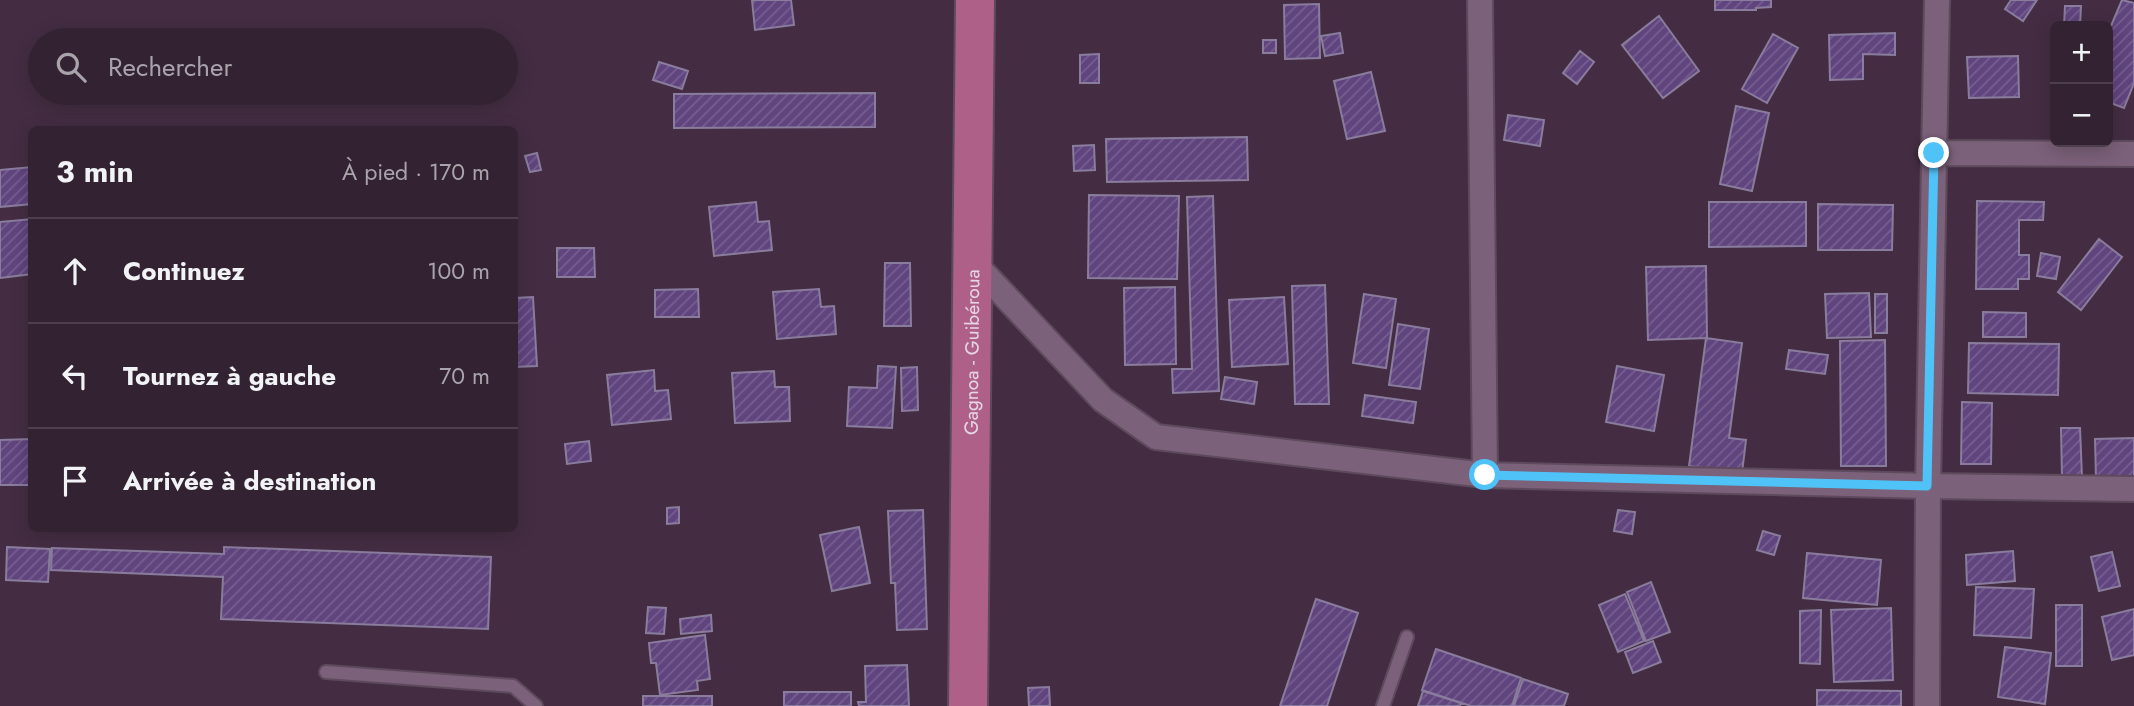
<!DOCTYPE html>
<html lang="fr">
<meta charset="utf-8">
<style>
body{margin:0;font-family:Jost,sans-serif;background:#3e2f3e;color:#f1f3f6}
.controls{position:absolute;right:21px;top:21px;display:grid;overflow:hidden;border-radius:10px;box-shadow:0 4px 18px #0003}
.controls button{width:63px;height:63px;display:grid;place-items:center;padding:0;border:0;border-bottom:2px solid #4e3f4d;background:#332232;color:#f1f3f6;font:35px sans-serif}
.stop{position:absolute;width:21px;height:21px;margin:-16px;border:5px solid #4fc3f7;border-radius:50%;background:#fff}
.stop.end{background:#4fc3f7;border-color:#fff;box-shadow:0 2px 7px #0008}
.list{margin:0;padding:0;list-style:none}
h2{display:flex;justify-content:space-between;align-items:center;height:91px;margin:0;padding:0 28px;font-size:30px}
h2 small{font-size:23px;font-weight:400;color:#a9a4ac}
.list li{display:grid;grid-template-columns:46px 1fr auto;gap:21px;align-items:center;box-sizing:border-box;height:105px;padding:0 28px;border-top:2px solid #4e3f4d}
.list b{display:block;font-size:26px;white-space:nowrap}
.list em{font-size:23px;font-style:normal;color:#a9a4ac}
.icon{flex:none;width:38px;height:38px;fill:none;stroke:currentColor;stroke-width:2;stroke-linecap:round;stroke-linejoin:round}
.map{position:relative;flex:none;width:2134px;height:706px;overflow:hidden}
.search{position:absolute;background:#332232;box-shadow:0 4px 18px #0003;left:28px;top:28px;width:490px;height:77px;display:flex;align-items:center;gap:18px;box-sizing:border-box;padding:0 24px;border-radius:38px;color:#a9a4ac;font-size:26px}
.panel{position:absolute;background:#332232;box-shadow:0 4px 18px #0003;left:28px;top:126px;width:490px;height:406px;border-radius:10px}
.map>svg:first-child{display:block}
.building{fill:url(#building-hatch);stroke:#8a7c9c;stroke-width:2}
.lines{fill:none;stroke-linecap:round;stroke-linejoin:round}
.lane-casing{stroke:#5e4a5d;stroke-width:16}
.street-casing{stroke:#5e4a5d;stroke-width:28}
.primary-casing{stroke:#5e4a5d;stroke-width:42}
.lane{stroke:#7b6179;stroke-width:12}
.street{stroke:#7b6179;stroke-width:24}
.primary{stroke:#af6089;stroke-width:38}
.route{stroke:#4fc3f7;stroke-width:9}
.labels{text-anchor:middle;stroke-width:5;stroke-linejoin:round;paint-order:stroke}
.street-label{font-size:19px;fill:#e5d6e3;stroke:#241923}
</style>
<div class="map">
<svg width="2134" height="706" viewBox="0 0 2134 706">
<defs>
<pattern id="building-hatch" width="6" height="6" patternUnits="userSpaceOnUse" patternTransform="scale(1.75)"><rect width="6" height="6" fill="#60447e"/><path d="M-1 1l2-2M0 6l6-6M5 7l2-2" fill="none" stroke="#775e90"/></pattern>
</defs>
<rect width="100%" height="100%" fill="#442d43"/>
<path class="building" d="M752,0h39l3,25 -39,5z
M1715,0h56v7l-15,1v2h-41z
M2011,0h26l-14,21 -18,-12z
M2122,0l12,3v80l-10,25 -16,-6v-69z
M1319,4l1,54 -35,1 -1,-54z
M2065,6h16l-1,20h-16z
M1659,16l40,55 -36,27 -41,-53z
M1340,33l3,20 -18,3 -4,-20z
M1895,33v22l-32,-1v25l-33,1 -1,-45z
M1773,34l25,14 -31,55 -25,-14z
M1263,40h13v13h-13z
M1580,51l14,11 -17,22 -14,-11z
M1099,54v29h-19v-28z
M2018,56l1,41 -50,1 -2,-41z
M659,62l29,9 -6,18 -29,-9z
M1371,72l14,59 -38,8 -13,-58z
M875,93v34l-201,1v-34z
M1736,106l33,7 -17,78 -32,-7z
M1508,115l36,5 -4,26 -36,-6z
M1247,137l1,43 -141,2 -1,-43z
M1094,145l1,25 -21,1 -1,-25z
M537,153l4,17 -11,2 -5,-16z
M32,167v37l-32,3v-37z
M1089,195l90,1 -2,83 -89,-1z
M1213,196l6,195 -46,2 -1,-24h20l-5,-172z
M1977,201l67,1 -1,18h-24v35h10v24h-11v10h-42z
M756,202l2,20 11,-1 3,29 -58,6 -5,-49z
M1709,202h97v44l-97,1z
M1818,204l75,1 -1,45h-74z
M32,219v55l-32,4v-56z
M2099,239l23,18 -41,53 -23,-18z
M557,248h37l1,29h-38z
M2041,253l19,4 -4,22 -19,-3z
M885,263h25l1,63h-27z
M1706,266l1,72 -59,2 -2,-73z
M1325,285l4,119h-34l-3,-118z
M1175,287l1,77 -51,1 -1,-77z
M698,289l1,28h-44v-27z
M819,289l2,18 13,-1 2,28 -59,5 -4,-47z
M1869,293l2,44 -44,1 -2,-44z
M1364,294l32,5 -10,69 -33,-5z
M1875,294h12v39h-12z
M533,297l4,69 -23,1v-69z
M1284,297l4,67 -56,3 -3,-67z
M1983,312l43,1v24h-43z
M1398,324l31,5 -9,60 -31,-4z
M1706,338l36,5 -13,95 17,2 -4,33 -53,-7z
M1885,340l1,126h-45l-1,-125z
M1969,343l90,1 -1,51 -90,-2z
M1789,350l39,5 -3,19 -39,-5z
M878,366l18,1 -4,61 -45,-2 2,-39 28,1z
M1617,366l47,9 -10,56 -48,-9z
M917,367l1,43 -16,1 -1,-43z
M654,370l1,21 13,-1 3,29 -59,6 -5,-50z
M774,371l1,16h14l1,34 -55,2 -3,-50z
M1225,377l32,5 -3,22 -33,-5z
M1365,395l51,7 -3,21 -51,-7z
M1962,402l30,1 -1,61h-30z
M2061,428h19l2,49h-20z
M2134,438v39l-38,2 -1,-40z
M32,439v46h-32v-45z
M589,441l2,20 -24,3 -2,-20z
M679,507v16l-12,1v-16z
M923,510l4,119 -30,1 -2,-47h-4l-3,-72z
M1618,510l17,2 -3,22 -18,-3z
M859,527l11,56 -38,8 -12,-56z
M1763,531l17,5 -6,19 -17,-5z
M7,547l43,2 -2,33 -42,-2z
M224,547l267,10 -3,72 -267,-10 2,-42 -172,-7 1,-22 172,6z
M2013,551l2,30 -48,4 -1,-30z
M2112,552l8,34 -21,5 -8,-34z
M1807,553l74,7 -4,45 -74,-7z
M1651,582l19,50 -24,9 -19,-49z
M1976,587l58,2 -3,49 -57,-3z
M1625,594l19,47 -26,11 -19,-47z
M1316,599l42,14 -31,93h-47z
M2056,605h26v61h-26z
M648,607l18,1 -2,26 -18,-1z
M1891,608l2,72 -59,2 -3,-72z
M2134,609v46l-22,5 -10,-43z
M1821,610l-1,54 -20,-1v-52z
M711,615l1,16 -31,3 -1,-15z
M705,635l5,44 -13,2 1,9 -38,5 -4,-32h-5l-2,-20z
M1653,641l8,21 -28,11 -8,-21z
M2005,647l46,6 -6,51 -47,-7z
M1436,649l85,29 -9,28h-41l-49,-16z
M907,665l2,41h-50l-1,-4h8l-1,-36z
M1523,679l45,15 -4,12h-50z
M1049,687l1,19h-21l-1,-18z
M1817,690l84,1v15h-84z
M1423,691l38,12 -1,3h-42z
M784,692h67v14h-67z
M643,696h69v10h-69z"/>
<g class="lines">
<g class="lane-casing">
<path id="lane" d="M326,672l187,14 23,20
M1383,706l24,-69"/>
</g>
<g class="street-casing">
<path id="street" d="M1480,0l5,475
M1934,153l200,1
M974,263l129,137 53,37 329,38 443,11 206,3
M1927,706l1,-220 9,-486"/>
</g>
<g class="primary-casing">
<g id="primary">
<path id="s1" d="M968,706l7,-706"/>
</g>
</g>
<use href="#lane" class="lane"/>
<use href="#street" class="street"/>
<use href="#primary" class="primary"/>
</g>
<g class="lines">
<path class="route" d="M1485,475l442,11 7,-333"/>
</g>
<g class="labels">
<g class="street-label">
<text dy="7" stroke="none"><textPath href="#s1" startOffset="354">Gagnoa - Guibéroua</textPath></text>
</g>
</g>
</svg>
<div class="controls">
<button>+</button>
<button>−</button>
</div>
<div class="stop" style="left:1485px;top:475px"></div>
<div class="stop end" style="left:1934px;top:153px"></div>
<div class="search"><svg class="icon" aria-label="search" viewBox="0 0 24 24"><circle cx="10" cy="10" r="6"/><path d="M15 15l6 6"/></svg>Rechercher</div>
<section class="panel">
<h2>3 min<small>À pied · 170 m</small></h2>
<ul class="list">
<li><svg class="icon" aria-label="ahead" viewBox="0 0 24 24"><path d="M12 20V5M6 11l6-6 6 6"/></svg><div><b>Continuez</b></div><em>100 m</em></li>
<li><svg class="icon" aria-label="left" viewBox="0 0 24 24"><path d="M17 20v-9H6M10 6l-5 5 5 5"/></svg><div><b>Tournez à gauche</b></div><em>70 m</em></li>
<li><svg class="icon" aria-label="arrive" viewBox="0 0 24 24"><path d="M6 21V4h12l-3 4 3 4H6"/></svg><div><b>Arrivée à destination</b></div></li>
</ul>
</section>
</div>
